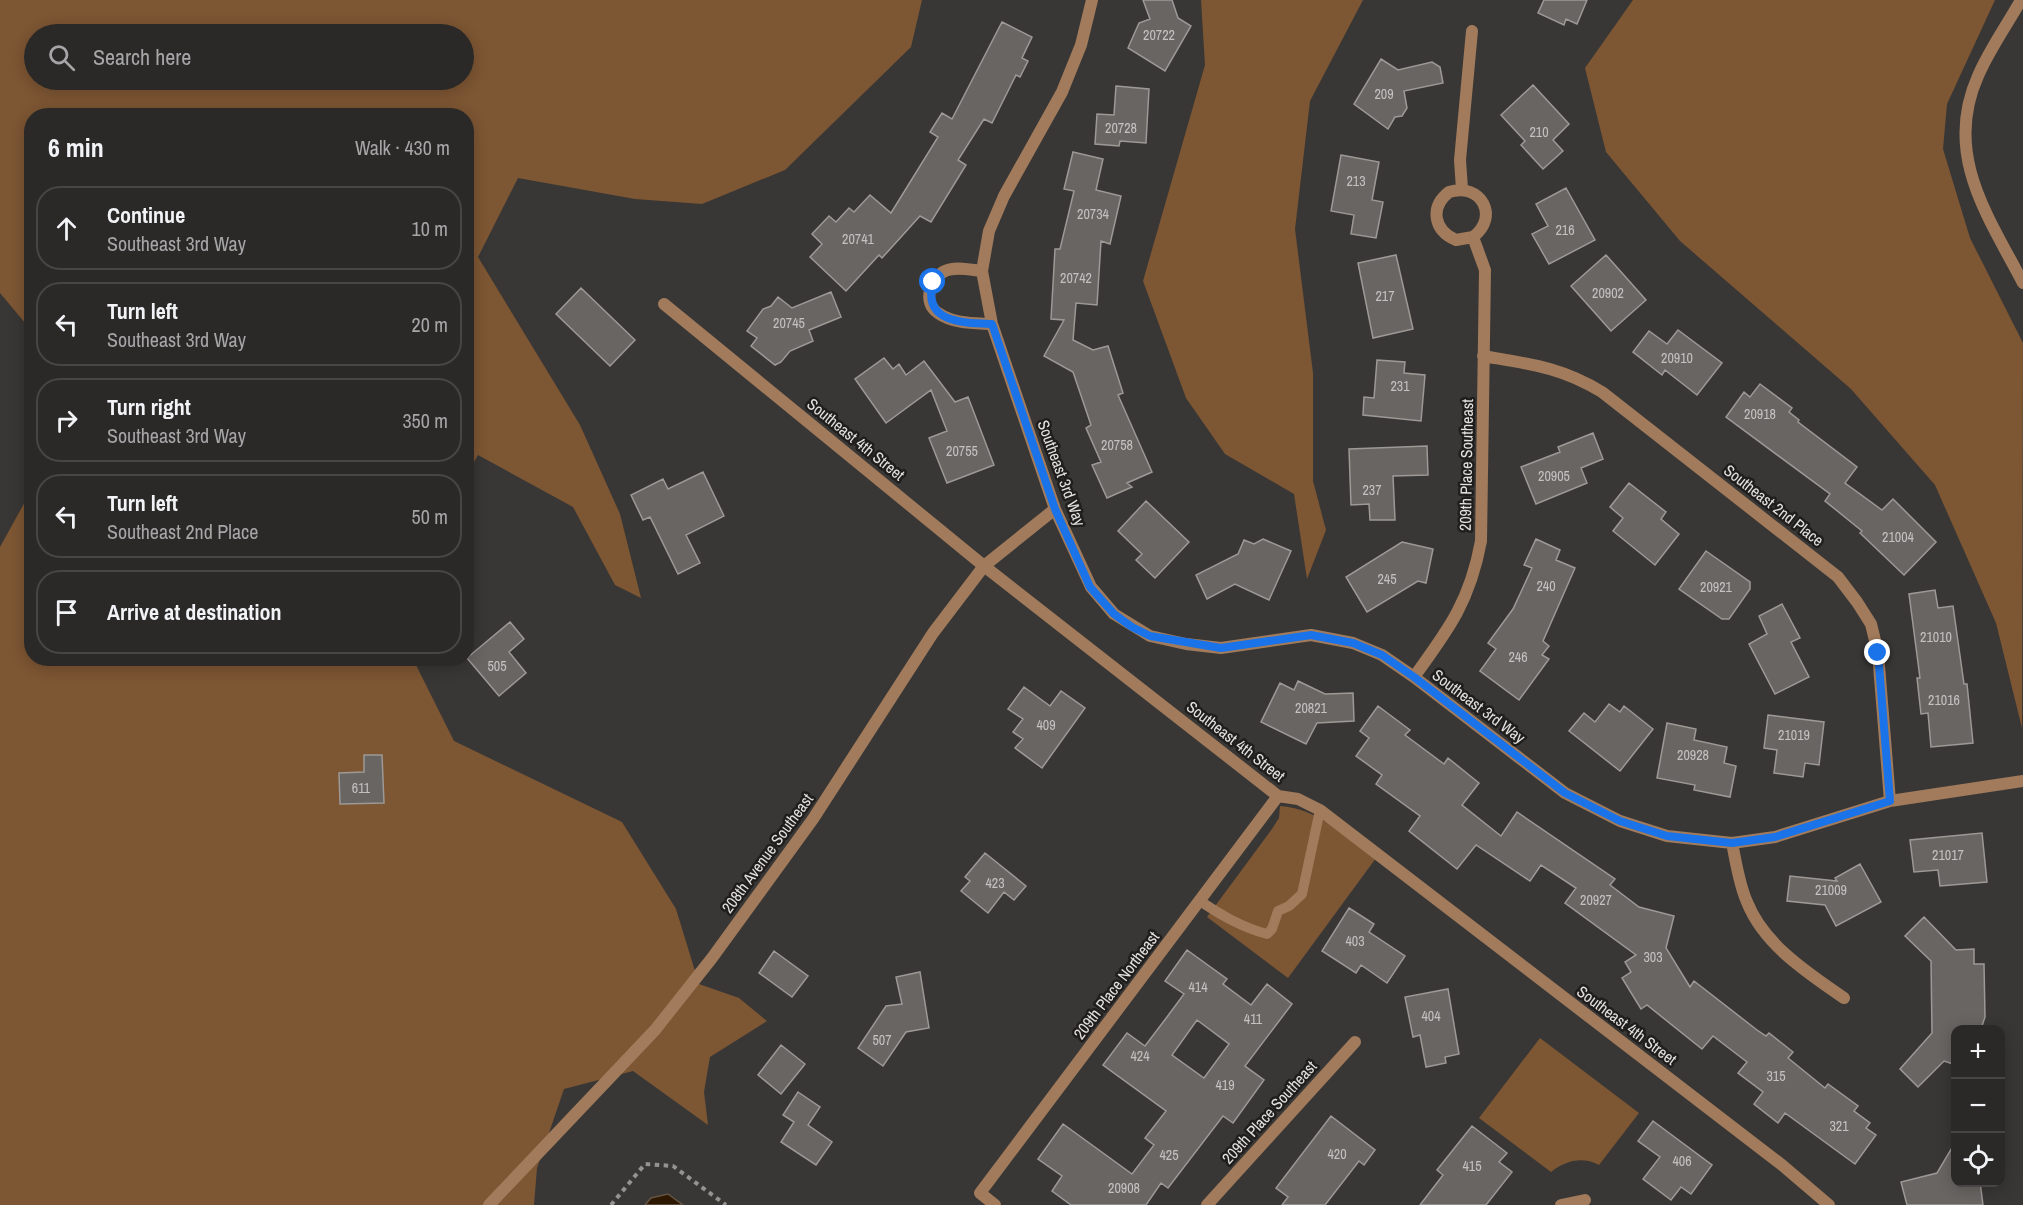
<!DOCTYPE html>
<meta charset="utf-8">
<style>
body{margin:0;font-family:"Archivo Narrow",sans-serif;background:#373534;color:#f1f3f6}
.controls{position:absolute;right:18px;bottom:18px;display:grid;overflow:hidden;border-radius:12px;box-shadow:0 3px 15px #0003}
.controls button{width:54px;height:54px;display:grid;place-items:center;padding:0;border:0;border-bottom:2px solid #474545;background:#2b2928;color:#f1f3f6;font:30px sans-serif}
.stop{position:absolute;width:18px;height:18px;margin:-14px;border:4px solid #1a73e8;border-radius:50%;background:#fff}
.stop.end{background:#1a73e8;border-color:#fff;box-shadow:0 2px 6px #0008}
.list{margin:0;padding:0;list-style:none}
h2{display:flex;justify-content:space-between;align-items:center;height:78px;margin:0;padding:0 24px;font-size:26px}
h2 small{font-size:20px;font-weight:400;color:#a6a6a8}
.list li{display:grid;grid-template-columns:39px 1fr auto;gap:18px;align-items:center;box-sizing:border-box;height:84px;margin:0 12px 12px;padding:0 12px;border:2px solid #474545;border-radius:24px}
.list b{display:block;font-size:22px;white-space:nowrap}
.list p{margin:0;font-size:20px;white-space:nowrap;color:#a6a6a8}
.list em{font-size:20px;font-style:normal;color:#a6a6a8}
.icon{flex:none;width:33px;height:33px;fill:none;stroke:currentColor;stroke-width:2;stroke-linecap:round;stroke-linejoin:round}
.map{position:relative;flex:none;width:2023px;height:1205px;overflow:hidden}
.search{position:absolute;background:#2b2928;box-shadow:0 3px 15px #0003;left:24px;top:24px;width:450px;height:66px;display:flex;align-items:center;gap:15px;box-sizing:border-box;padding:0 21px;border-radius:33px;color:#a6a6a8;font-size:22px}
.panel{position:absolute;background:#2b2928;box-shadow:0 3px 15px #0003;left:24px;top:108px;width:450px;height:558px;border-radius:24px}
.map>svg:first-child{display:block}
.green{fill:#7d5633;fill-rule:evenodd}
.water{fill:#2e1701;stroke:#645444;stroke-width:1.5}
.building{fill:#686562;stroke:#9c9996;stroke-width:1.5;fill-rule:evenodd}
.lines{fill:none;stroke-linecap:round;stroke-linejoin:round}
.path{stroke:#959391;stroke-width:4;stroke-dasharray:4.5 4.5;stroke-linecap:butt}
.service{stroke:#a17b5b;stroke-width:10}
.minor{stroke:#a17b5b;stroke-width:12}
.tertiary{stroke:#a17b5b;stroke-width:12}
.route{stroke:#1a73e8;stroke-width:8}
.labels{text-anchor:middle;stroke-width:5;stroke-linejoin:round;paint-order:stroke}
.number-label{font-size:14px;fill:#c4c2c0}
.street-label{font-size:16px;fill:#e3e1e0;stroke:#201e1d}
</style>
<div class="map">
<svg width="2023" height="1205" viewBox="0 0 2023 1205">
<rect width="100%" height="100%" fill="#393735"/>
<path class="green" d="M0,0h922l-11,47 -126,123 -83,34 -67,-5 -117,-21 -40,79 102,168 40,89 21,84 -26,-13 -42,-78 -95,-52 -11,19 -1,-358h-434l-1,214 -31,-37zM34,34h430v46h-430z
M1201,0h162l-53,101 -15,128 18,144v108l13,49 -19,49 -13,-85 -69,-40 -39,-56 -43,-117 62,-216z
M1633,0h362l-48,104 -4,45 27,89 53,105 -1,385 -26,-105 -61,-138 -84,-96 -171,-148 -74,-89 -21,-84z
M31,491l1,167 381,1 41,82 168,81 54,87 23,75 40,14 28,23 -57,36 -6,35 4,33 -75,-54 -69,18 -27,79 -3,37h-534v-658z
M1280,806c37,2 67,31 96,52l-88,120 -81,-61 65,-88 7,-11z
M1540,1038l99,75 -40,52c-18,-9 -33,-4 -48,7l-72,-54z"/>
<path class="water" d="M668,1194l15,11h-38l6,-7z"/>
<path class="building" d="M1143,0h29l6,18 13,8 -26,45 -37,-23 11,-25 11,-4z
M1544,0h43l-10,24 -11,-5 -2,6 -26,-12z
M1002,22l30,15 -10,21 6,3 -8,16 -4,-2 -24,48 -8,-4 -26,41 8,5 -35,57 -11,-6 -38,42 -3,-3 -33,36 -36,-34 12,-13 -10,-10 17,-18 7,6 13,-14 5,4 16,-17 21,18 47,-76 -8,-5 12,-19 10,6z
M1381,59l17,11 34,-8 8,5 3,16 -39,8 3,17 -5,8 -7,1 -7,12 -34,-25z
M1533,85l36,39 -16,16 10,11 -20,18 -22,-24 4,-4 -24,-26z
M1116,86l33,3 -3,54 -26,-2 -1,5 -24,-2 2,-30 17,1z
M1073,152l30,7 -7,31 25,6 -11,48 -9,-3 -4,64 -21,-2 -3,37 20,10 15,-4 15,47 -5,2 34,77 -25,11 5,4 -25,11 -15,-33 9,-3 -15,-34 5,-3 -18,-53 -29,-16 20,-36 -13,-1 4,-70h5l14,-58 -10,-2z
M1341,155l38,7 -7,38 11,2 -7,36 -25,-4 3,-19 -23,-4z
M1566,188l29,52 -46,24 -17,-30 16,-8 -12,-22z
M1396,255l17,74 -40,9 -15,-75z
M1606,255l40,45 -35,31 -40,-45z
M581,288l54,52 -25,26 -54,-52z
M831,292l10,25 -32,13 4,11 -23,10 -9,11 -6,3 -24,-19 6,-8 -10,-7 16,-22 8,-3 7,-9 14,11z
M1678,330l44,33 -25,32 -32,-25 -3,5 -29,-23 16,-21 18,13z
M884,358l9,11 6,-5 7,11 18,-14 31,41 13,-5 26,68 -47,18 -18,-45 18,-7 -16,-41 -45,33 -31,-44z
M1377,360l28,2 -1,11 21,2 -4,46 -58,-6 1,-18 10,1z
M1760,384l32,24 -3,4 10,8 -1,2 59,45 -12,16 37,27 11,-11 43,43 -32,33 -44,-42 2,-2 -37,-30 5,-7 -104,-77 18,-25 6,5z
M1593,433l10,26 -22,9 6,15 -51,21 -15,-37 39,-15 -2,-5z
M1427,446l1,29 -35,1 2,44h-25l-1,-16 -18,1 -2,-56z
M703,472l21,44 -38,19 14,28 -22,11 -28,-57 -7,3 -12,-25 32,-16 5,10z
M1629,483l37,29 -5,7 18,15 -24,31 -42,-34 10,-13 -13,-11z
M1146,501l43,41 -34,36 -19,-18 6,-6 -24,-23z
M1263,539l28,12 -22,49 -34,-16 -28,15 -11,-24 42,-21 6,-14 10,4z
M1536,539l24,11 -4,10 19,8 -32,73 6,5 -7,9 7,4 -30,41 -39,-29 16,-22 -8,-6 25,-34 19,-41 -8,-3z
M1402,542l31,7 -7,34 -8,-2 -51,31 -21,-35z
M1706,551l44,31v7l-21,30h-7l-43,-30z
M1935,590l3,18 15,-2 11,78h3l6,59 -42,4 -3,-34 -7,1 -4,-36h3l-11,-84z
M1782,604l18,34 -9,4 18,35 -34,17 -26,-50 18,-10 -8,-18z
M510,622l14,17 -15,13 17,21 -27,23 -32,-38z
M1298,681l27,13 28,-1 1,28 -37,2 -11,21 -45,-22 19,-39 14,7z
M1024,687l26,19 11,-15 24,17 -43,60 -27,-20 8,-9 -10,-7 10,-13 -15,-10z
M1609,704l11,8 4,-6 29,23 -33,42 -51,-40 15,-18 11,9z
M1378,706l32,24 -5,5 39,29 4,-6 31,25 -17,22 39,31 16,-24 98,67 -5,6 29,22 35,9 -8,32 24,39 4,-6 63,49 9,6 3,-3 24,19 -5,6 37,30 3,-4 30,22 -4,5 16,12 -4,5 10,7 -21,29 -70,-51 -7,10 -24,-19 9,-12 -25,-19 9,-11 -34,-26 -11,13 -55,-44 -6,4 -19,-31 9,-6 -6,-10 11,-7 -71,-52 11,-15 -35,-23 -11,16 -54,-36 -19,24 -48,-38 11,-15 -44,-32 6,-9 -26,-19 13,-18 -9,-7z
M1768,715l56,7 -5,43 -14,-2 -2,14 -29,-4 3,-23 -13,-2z
M1667,723l29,6 -2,11 33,7 -3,16 12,3 -6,31 -36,-7 1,-5 -38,-7z
M364,755h18l2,48 -44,1 -1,-31 25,-1z
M1982,833l5,49 -47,4 -2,-16 -24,2 -4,-32z
M985,853l41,33 -12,14 -10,-8 -16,21 -27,-22 9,-10 -5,-4z
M1860,864l21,38 -45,24 -11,-21 -38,-4 3,-25 47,5 -2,-3z
M1349,908l25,16 -5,8 36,24 -18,27 -26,-18 -5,8 -34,-22z
M1924,917l32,33 18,-1v15h10l1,53 -4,12h-25v36l-12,-4 -26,26 -18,-18 32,-36 -1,-72 -26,-25z
M1187,950l40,29 -4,5 28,21 16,-21 25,20 -47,62 19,14 -31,43 -10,-7 -55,72 -7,-5 -15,22h-75l-19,-14 10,-15 -24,-17 25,-35 69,50 22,-29 -9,-7 21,-27 -63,-46 24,-32 18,13 22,-29 17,-23 -19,-13zM1197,1020l32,24 -25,34 -32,-23z
M774,951l34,25 -16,21 -33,-24z
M920,972l9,56 -23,4 -23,34 -25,-18 28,-42 16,-2 -6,-27z
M1448,989l11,65 -14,3 1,6 -20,4 -6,-32 -7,2 -8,-40z
M781,1045l24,19 -24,30 -23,-19z
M798,1092l22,15 -12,18 24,17 -16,23 -35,-23 13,-20 -11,-7z
M1331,1116l44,34 -11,15 -5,-4 -34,44h-43l6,-8 -12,-9z
M1653,1121l59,44 -21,29 -10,-7 -10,13 -28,-21 17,-22 -22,-16z
M1472,1126l35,27 -8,9 13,10 -26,33h-66l23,-30 -6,-5z
M1956,1141v41h24l3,23h-76l-6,-23 36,-9z"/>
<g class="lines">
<path class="path" d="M611,1205l34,-41 28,2 53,39"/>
<path class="service" d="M1200,901c21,14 41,26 67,33l5,-5 6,-18 11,-5 13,-12 18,-84"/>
<path class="minor" d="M1092,0l-11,45 -19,47 -58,104 -15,35 -7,40 10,53 63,185 36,78 23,27 36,22 36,8 35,4 90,-13 42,8 29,12 32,22 151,116 55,28 47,15 65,7 43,-6 115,-36 133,-20
M1462,189l-2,-29 12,-129
M982,271c-11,-1 -26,-5 -37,0 -15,7 -23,32 -7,42 16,11 36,10 54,11
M664,304l320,262 294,230 20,3 22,11 462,355 47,40
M1483,356c47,8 78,11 119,36l236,185 19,25 14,22 7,29 12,148
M1414,677c35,-48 56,-76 67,-136l4,-271 -12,-33c27,-20 8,-55 -24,-45 -19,15 -16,38 7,48l17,-3
M1732,843c4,19 7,41 15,59 17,43 61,71 97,96
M489,1205l166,-175 57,-72 101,-139 120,-186 51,-67 71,-57
M995,1205l-15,-12 298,-397
M1207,1205l148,-163
M1561,1205l24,-5"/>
<path class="tertiary" d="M2021,0c-14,25 -32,50 -43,76 -35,78 10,140 45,207"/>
</g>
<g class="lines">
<path class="route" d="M933,282c-11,41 30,41 59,42l63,185 35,78 24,27 18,13 18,9 71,12 90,-13 42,8 29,12 32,22 151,116 55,28 47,15 65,7 43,-6 115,-36 -12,-148"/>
</g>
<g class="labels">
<g class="number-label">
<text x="1159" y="40">20722</text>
<text x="1384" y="99">209</text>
<text x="1121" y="133">20728</text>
<text x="1539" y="137">210</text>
<text x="1356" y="186">213</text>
<text x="1093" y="219">20734</text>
<text x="1565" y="235">216</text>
<text x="858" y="244">20741</text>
<text x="1076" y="283">20742</text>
<text x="1608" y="298">20902</text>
<text x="1385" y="301">217</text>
<text x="789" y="328">20745</text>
<text x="1677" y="363">20910</text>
<text x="1400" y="391">231</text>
<text x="1760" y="419">20918</text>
<text x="1117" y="450">20758</text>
<text x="962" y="456">20755</text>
<text x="1554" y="481">20905</text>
<text x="1372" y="495">237</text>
<text x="1898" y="542">21004</text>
<text x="1387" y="584">245</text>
<text x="1546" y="591">240</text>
<text x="1716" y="592">20921</text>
<text x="1936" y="642">21010</text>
<text x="1518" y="662">246</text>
<text x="497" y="671">505</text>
<text x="1944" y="705">21016</text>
<text x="1311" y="713">20821</text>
<text x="1046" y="730">409</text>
<text x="1794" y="740">21019</text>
<text x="1693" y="760">20928</text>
<text x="361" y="793">611</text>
<text x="1948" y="860">21017</text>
<text x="995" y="888">423</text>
<text x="1831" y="895">21009</text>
<text x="1596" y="905">20927</text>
<text x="1355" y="946">403</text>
<text x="1653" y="962">303</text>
<text x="1198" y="992">414</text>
<text x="1431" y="1021">404</text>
<text x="1253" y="1024">411</text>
<text x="882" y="1045">507</text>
<text x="1140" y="1061">424</text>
<text x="1776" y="1081">315</text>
<text x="1225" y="1090">419</text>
<text x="1839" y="1131">321</text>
<text x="1337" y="1159">420</text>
<text x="1169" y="1160">425</text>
<text x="1682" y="1166">406</text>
<text x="1472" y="1171">415</text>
<text x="1124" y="1193">20908</text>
</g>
<g class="street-label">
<text transform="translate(856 439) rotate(39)" y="6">Southeast 4th Street</text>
<text transform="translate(1466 465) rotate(-89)" y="6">209th Place Southeast</text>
<text transform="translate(1062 473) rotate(70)" y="6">Southeast 3rd Way</text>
<text transform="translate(1774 505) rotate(38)" y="6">Southeast 2nd Place</text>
<text transform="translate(1479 706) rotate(37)" y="6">Southeast 3rd Way</text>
<text transform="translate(1236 741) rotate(38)" y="6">Southeast 4th Street</text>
<text transform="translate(767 853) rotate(-54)" y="6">208th Avenue Southeast</text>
<text transform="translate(1116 985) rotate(-53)" y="6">209th Place Northeast</text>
<text transform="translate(1627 1025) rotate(37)" y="6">Southeast 4th Street</text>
<text transform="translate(1269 1112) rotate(-48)" y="6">209th Place Southeast</text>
</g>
</g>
</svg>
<div class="controls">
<button>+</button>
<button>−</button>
<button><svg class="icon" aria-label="locate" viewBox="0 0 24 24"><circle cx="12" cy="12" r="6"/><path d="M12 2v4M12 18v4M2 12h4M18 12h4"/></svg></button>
</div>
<div class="stop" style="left:933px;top:282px"></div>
<div class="stop end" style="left:1878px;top:653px"></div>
<div class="search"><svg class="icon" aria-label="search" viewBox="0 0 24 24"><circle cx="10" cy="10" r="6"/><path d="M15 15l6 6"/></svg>Search here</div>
<section class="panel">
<h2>6 min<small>Walk · 430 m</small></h2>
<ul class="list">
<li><svg class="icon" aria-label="ahead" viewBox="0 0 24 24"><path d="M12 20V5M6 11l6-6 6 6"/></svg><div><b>Continue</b><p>Southeast 3rd Way</p></div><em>10 m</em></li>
<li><svg class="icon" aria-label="left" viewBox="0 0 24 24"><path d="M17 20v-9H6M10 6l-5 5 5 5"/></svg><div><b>Turn left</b><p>Southeast 3rd Way</p></div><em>20 m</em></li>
<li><svg class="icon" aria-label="right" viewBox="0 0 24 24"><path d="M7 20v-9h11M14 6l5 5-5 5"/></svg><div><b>Turn right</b><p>Southeast 3rd Way</p></div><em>350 m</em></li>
<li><svg class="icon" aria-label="left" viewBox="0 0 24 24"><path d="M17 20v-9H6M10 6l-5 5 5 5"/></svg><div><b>Turn left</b><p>Southeast 2nd Place</p></div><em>50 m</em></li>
<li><svg class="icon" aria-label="arrive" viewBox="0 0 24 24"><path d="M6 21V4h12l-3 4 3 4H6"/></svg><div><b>Arrive at destination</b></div></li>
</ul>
</section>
</div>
